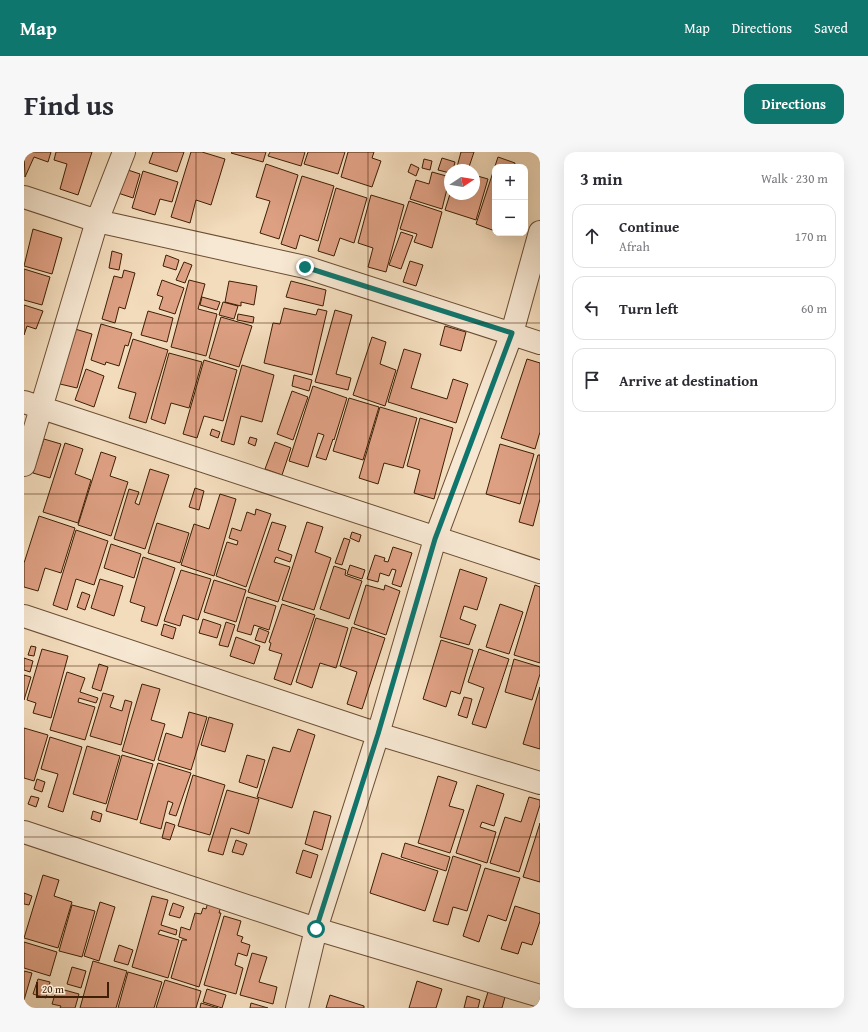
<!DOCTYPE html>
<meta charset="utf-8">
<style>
body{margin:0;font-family:"Gentium Book Plus",serif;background:#f7f7f7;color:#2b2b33}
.controls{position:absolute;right:12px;top:12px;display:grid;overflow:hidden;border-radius:8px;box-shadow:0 4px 16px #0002}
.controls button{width:36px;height:36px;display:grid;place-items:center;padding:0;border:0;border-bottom:1px solid #e1e1e2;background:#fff;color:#2b2b33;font:20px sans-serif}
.compass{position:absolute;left:420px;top:12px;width:36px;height:36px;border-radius:50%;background:#fff;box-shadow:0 4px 16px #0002;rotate:78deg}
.scale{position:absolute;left:12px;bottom:10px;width:73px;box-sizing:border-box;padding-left:4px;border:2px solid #3e1f05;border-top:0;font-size:11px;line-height:14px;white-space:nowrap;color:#3e1f05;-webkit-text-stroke:3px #f7e8d3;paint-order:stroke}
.stop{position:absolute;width:12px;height:12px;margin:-9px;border:3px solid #0f766e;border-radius:50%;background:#fff}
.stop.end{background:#0f766e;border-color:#fff;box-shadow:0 1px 4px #0008}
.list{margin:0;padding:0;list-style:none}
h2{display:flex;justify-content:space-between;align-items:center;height:52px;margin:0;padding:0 16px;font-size:17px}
h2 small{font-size:13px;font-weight:400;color:#7c7c81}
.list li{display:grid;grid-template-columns:26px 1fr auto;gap:12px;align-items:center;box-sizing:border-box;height:64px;margin:0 8px 8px;padding:0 8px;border:1px solid #e1e1e2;border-radius:12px}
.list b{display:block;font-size:15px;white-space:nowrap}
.list p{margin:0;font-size:13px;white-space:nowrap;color:#7c7c81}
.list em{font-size:13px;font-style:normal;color:#7c7c81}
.icon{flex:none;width:22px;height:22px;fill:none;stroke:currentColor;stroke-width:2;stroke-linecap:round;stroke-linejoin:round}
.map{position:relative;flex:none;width:516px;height:856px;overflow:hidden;border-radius:12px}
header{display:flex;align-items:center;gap:24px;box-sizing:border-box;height:56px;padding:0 20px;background:#0f766e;color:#fff}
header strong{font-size:19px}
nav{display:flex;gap:22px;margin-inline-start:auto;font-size:14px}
.intro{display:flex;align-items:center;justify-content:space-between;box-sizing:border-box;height:96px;padding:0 24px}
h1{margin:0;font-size:28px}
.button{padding:10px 18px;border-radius:12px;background:#0f766e;color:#fff;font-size:14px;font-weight:700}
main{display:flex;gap:24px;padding:0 24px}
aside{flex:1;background:#fff;border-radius:12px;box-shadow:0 4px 16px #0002}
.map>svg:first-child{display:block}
.building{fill:#dea083;stroke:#3e1f05}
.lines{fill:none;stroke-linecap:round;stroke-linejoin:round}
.street-casing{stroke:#6b4e33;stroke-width:24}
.street{stroke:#f7e8d3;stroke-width:22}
.route{stroke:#0f766e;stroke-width:5}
.grid{fill:none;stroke:#3e1f05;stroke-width:1;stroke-opacity:0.55}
</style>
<header>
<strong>Map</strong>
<nav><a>Map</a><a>Directions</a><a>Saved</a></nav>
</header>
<div class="intro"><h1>Find us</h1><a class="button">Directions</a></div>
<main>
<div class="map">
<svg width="516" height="856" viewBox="0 0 516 856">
<rect width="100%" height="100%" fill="#f3dcbc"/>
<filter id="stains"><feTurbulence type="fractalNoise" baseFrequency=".005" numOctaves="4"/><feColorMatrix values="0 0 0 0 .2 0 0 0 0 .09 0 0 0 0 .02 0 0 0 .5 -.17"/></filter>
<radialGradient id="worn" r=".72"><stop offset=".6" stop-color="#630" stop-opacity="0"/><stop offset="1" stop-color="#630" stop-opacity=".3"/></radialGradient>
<path class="building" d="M0,0h27l-3,10 -14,-5 -9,20z
M32,0h36l-14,43 -18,-6 7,-25 -13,-4z
M129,0h31l-7,20 -28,-9z
M167,0h11l23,7 -14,46 -15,-5 -6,23 -19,-6z
M208,0h34l-3,10 -32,-9z
M246,0h35l-4,14 -33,-10z
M284,0h37l-7,22 -34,-10z
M324,0h26l-2,6 9,3 -9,26 -31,-10z
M437,0h13l-6,18 -11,-3z
M474,5l17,6 -1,4h-19v64l-19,-7z
M418,6l13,4 -2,8h-3v3l-12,-3z
M400,7l8,2 -2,9 -8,-2z
M242,12l32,11 -19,64 -19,-6 10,-32 -14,-4z
M387,12l8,4 -3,8 -8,-4z
M101,17l15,5 -7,24 -15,-5z
M119,19l35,11 -6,20 -12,-3 -5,16 -23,-7z
M408,20l18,5 -8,32 -32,-10 6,-19 13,4z
M450,23l14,4 -12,41 -31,-10 5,-16h24z
M278,24l32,10 -16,55 -18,-6 -4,14 -15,-5z
M312,36l31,10 -13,45 -14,-5 -6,18 -16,-5z
M347,43l33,10 -18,67 -18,-5 5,-19 -15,-5z
M385,49l33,11 -10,36 -18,-6 3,-8 -17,-5z
M9,77l29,9 -10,36 -28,-8z
M377,80l12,4 -12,33 -12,-4z
M88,99l10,3 -3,16 -10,-2z
M142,103l13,5 -3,10 -13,-4z
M386,109l13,4 -7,21 -13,-4z
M160,110l8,3 -7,18 -9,-3z
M0,117l26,8 -8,28 -18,-5z
M100,118l11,3 -10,36 -6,-2 -4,16 -13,-4 12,-43 8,2z
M138,128l22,8 -9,26 -16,-5 4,-12 -6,-2z
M165,128l16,4 -7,25 19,5 -11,42 -35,-9z
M205,129l28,5 -3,19 -13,-3v4l-16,-4z
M267,129l35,9 -3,16 -37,-9z
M178,145l18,5 -3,8 -17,-5z
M199,150l15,4 -4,13 -15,-4z
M0,153l19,6 -7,18 -9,-3 -3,9z
M260,156l32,7 2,-6 9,2 -15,64 -48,-12 9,-40 7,1z
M311,158l17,5 -16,59 15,4 -3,12 -33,-8z
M124,159l25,7 -6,24 -26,-7z
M214,162l16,3 -1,6 -16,-3z
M197,165l31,9 -13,41 -30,-9z
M77,172l31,9 -4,13 -3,-1 -6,21 -13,-4 -1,3 -14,-5z
M421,174l21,6 -5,19 -21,-6z
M51,177l17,5 -15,54 -17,-4z
M348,185l14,5 -6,22 16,6 -11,36 -32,-11z
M109,187l35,11 -22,73 -17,-5 7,-25 -18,-5z
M380,197l17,5 -10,34 36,11 6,-20 15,5 -12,39 -68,-21z
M145,201l33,9 -13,46 -18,-5 -6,21 -14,-5z
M503,207l13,4v69l-5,17 -34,-11z
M180,208l33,10 -14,51 -19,-5 -7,22 -14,-4z
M218,213l32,10 -12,47 -21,-6 -7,29 -13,-4z
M62,217l18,7 -10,31 -19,-7z
M270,223l18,5 -3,11 -17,-5z
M289,234l34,12 -13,42 -1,-1 -7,21 -10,-3 8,-22 -6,-2 -10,34 -19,-6z
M268,239l16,6 -15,43 -16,-6z
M325,246l30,9 -16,53 -30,-9z
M356,255l37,11 -14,50 -19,-5 -6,21 -19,-6z
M396,266l33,10 -19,71 -20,-6 6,-23 -13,-4z
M188,277l8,3 -2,6 -8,-3z
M226,285l7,2 -2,7 -7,-3z
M20,287l17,5 -11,34 -17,-5z
M251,290l16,6 -9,27 -17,-6z
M41,291l18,6 -8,25 16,6 -13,43 -35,-11z
M476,292l34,10 -14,50 -34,-10z
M77,300l15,5 -6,19 18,6 -17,54 -33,-11z
M514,303h2v44l-7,27 -14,-4z
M126,317l19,6 -24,74 -31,-10 15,-50 10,3 -4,11 4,2z
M171,336l9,3 -5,19 -10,-3z
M196,342l16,5 -22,77 -33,-11 13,-41 15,5z
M232,357l15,5 -25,73 -30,-11 11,-34 10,3 1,-4 -9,-3 3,-10 9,3 6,-19 8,3z
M15,364l36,12 -14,45 -16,-5 -7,23 -14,-4v-24z
M248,370l14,4 -8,24 14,5 -2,7 -14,-5 -2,5 16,5 -12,35 -30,-10z
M283,370l16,5 -8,25 16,6 -17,52 -32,-10z
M133,371l32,10 -9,30 -32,-10z
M52,378l32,11 -14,44 -18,-6 -9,31 -14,-5z
M328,380l9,3 -2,7 -9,-4z
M320,386l6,2 -8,25 -7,-2z
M87,392l30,10 -7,24 -30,-10z
M369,395l19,6 -11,34 -9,-3 4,-14 -4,-1 -3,7 -9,-3 -2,9 -11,-3 8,-24 10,3 -1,3 4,1z
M119,405l32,11 -18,58 -16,-5 4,-14 -15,-5z
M326,413l15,5 -3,9 -15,-5z
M310,414l12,4 -1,5 17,6 -13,38 -29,-10z
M436,417l27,9 -10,32 -13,-4 -4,13 16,6 -7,20 -29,-8z
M157,418l30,9 -13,41 -15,-5 -3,11 -16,-5z
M76,427l23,7 -9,30 -23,-8z
M190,428l32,10 -10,32 -32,-10z
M342,433l18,5 1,-5 15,6 -14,44 -32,-11z
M511,433l5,2v76l-26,-8z
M58,440l8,3 -5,15 -8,-3z
M223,445l29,9 -7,24 -15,-5 -3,10 -14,-4z
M258,452l33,11 -24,70 -17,-6 8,-25 -13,-4 2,-7 -2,-1z
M476,452l23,8 -14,42 -23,-7z
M292,466l32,10 -12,40 -16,-5 -8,25 -16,-6z
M179,467l18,6 -4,13 -18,-5z
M202,470l9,3 -7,22 -9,-2z
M140,472l12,4 -3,11 -12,-4z
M328,475l33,11 -23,71 -15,-5 10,-32 -17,-6z
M235,476l10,4 -4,11 -10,-3z
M212,485l24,9 -6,18 -24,-8z
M417,488l32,10 -13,44 -9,-3 -5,16 -23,-8z
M7,494l5,1 -2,9 -6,-1z
M18,497l26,7 -17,62 -18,-5 3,-10 -9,-3z
M455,497l30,10 -23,69 -14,-4 12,-36 -16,-6z
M0,506l9,3 -3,11 -6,-2z
M490,507l26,8v7l-8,26 -27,-8z
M75,512l9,3 -7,24 -9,-3z
M43,520l18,6 -5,14 18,6 -2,5 -17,-5 -1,4 17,5 -10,33 -35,-10z
M0,523l7,2 -7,23z
M118,532l18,5 -9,31 14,4 -11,37 -32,-10z
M516,535v62l-17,-5z
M79,541l11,3 -4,11 12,4 3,-11 7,2 -11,43 -31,-9z
M440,545l8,2 -5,19 -9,-3z
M165,560l18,5 -16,53 -33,-10 8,-27 16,5z
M185,565l24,7 -8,28 -24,-7z
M0,576l24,7 -14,46 -10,-3z
M274,577l17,6 -23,73 -35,-11 16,-50 17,5z
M26,585l32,10 -19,65 -15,-5 10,-33 -17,-5z
M63,594l33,10 -14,48 -33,-10z
M98,603l31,9 -16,56 -31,-9z
M223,603l18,5 -8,28 -18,-6z
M134,611l33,10 -15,43 -7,-2 4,-11 -5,-2 -7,28 -21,-6z
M169,623l32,10 -15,50 -32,-9z
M414,624l19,6 -8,24 15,4 -14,43 -32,-10z
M13,627l8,3 -3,10 -8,-3z
M453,633l27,9 -10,32 -12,-4 -2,5 16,5 -9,31 -31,-10z
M203,638l32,9 -10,35 -18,-6 -8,27 -15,-4z
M7,644l8,2 -3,9 -8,-3z
M505,645l11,3v5l-21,67 -29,-9 15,-46 16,5z
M69,659l9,3 -2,8 -9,-3z
M290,659l17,5 -9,34 -17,-6z
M142,670l9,3 -5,15 -8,-2z
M516,671v59l-17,-5z
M212,688l11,4 -4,11 -11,-3z
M381,691l45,14 -4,14 -45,-14z
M279,698l15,5 -7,23 -15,-5z
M358,701l56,18 -13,40 -55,-18z
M429,704l28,9 -14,46 -14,-4 -5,18 -15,-4z
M461,716l35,10 -14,43 -18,-6 -9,27 -16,-6z
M19,723l16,5 -5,16 18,6 -14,46 -34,-10z
M0,741l8,3 -3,9 -5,-1z
M128,744l16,4 -7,25 16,5 -1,5 -16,-5 -2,4 21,6 -11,38 -36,-11z
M76,750l15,5 -16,54 -15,-5z
M184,750l13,4 -2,7h2l-22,74 -28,-9 11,-38h5l-8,-3 2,-10 9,3 5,-17 6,1 2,-6 3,1z
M149,751l11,4 -4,11 -11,-3z
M48,753l23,6 -13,46 -23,-6z
M491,754l25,8v7l-8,24 -10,-3 -4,12 -17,-5z
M200,764l17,5 -4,14 6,2 -2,5 9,3 -3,11 -9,-3 -3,12 8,3 -7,26 -32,-9z
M0,790l33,10 -7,24 -26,-8z
M95,793l14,5 -5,15 -14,-4z
M228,801l15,4 -8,25 18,5 -4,17 -33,-9z
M69,809l34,10 -11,37h-36z
M48,815l14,4 -5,17 -14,-4z
M0,819l8,2 -8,27z
M104,820l34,10 -8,26h-36z
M14,827l12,3 -4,16 -13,-4z
M141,828l36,11 -5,17h-40z
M393,829l25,8 -6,19h-27z
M33,836l22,6 -4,14h-15l1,-2 -9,-2z
M183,837l19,6 -4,13 -19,-6z
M464,840l17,5 -3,11h-19z
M306,843l34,11v2h-38z
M443,844l13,4 -2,8h-14z
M177,851l17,5h-18z
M227,851l17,5h-18z"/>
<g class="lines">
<g class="street-casing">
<path id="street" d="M0,45l73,24 208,46 235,76
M0,250l516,170
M0,313l73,-244 27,-69
M0,464l354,118 162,49
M0,680l292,97 224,67
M273,856l19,-79 62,-195 57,-195 77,-206 28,-101"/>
</g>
<use href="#street" class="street"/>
</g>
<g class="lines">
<path class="route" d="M281,115l207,66 -77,206 -57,195 -62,195"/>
</g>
<path class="grid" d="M172,0v856M344,0v856M0,171h516M0,342h516M0,514h516M0,685h516"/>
<rect width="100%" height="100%" filter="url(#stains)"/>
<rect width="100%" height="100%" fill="url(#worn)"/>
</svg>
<div class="controls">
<button>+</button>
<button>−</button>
</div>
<svg class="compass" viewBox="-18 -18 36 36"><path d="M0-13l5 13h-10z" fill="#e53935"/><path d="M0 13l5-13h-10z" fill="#7c7c81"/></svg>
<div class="scale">20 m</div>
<div class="stop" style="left:292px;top:777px"></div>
<div class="stop end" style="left:281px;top:115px"></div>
</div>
<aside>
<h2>3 min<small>Walk · 230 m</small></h2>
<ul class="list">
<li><svg class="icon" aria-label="ahead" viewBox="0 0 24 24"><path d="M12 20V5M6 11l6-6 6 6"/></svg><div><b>Continue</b><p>Afrah</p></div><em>170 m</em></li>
<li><svg class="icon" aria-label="left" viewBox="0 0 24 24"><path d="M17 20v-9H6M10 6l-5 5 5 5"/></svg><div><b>Turn left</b></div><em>60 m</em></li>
<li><svg class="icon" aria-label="arrive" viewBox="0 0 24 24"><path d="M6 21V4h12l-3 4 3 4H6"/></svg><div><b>Arrive at destination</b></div></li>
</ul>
</aside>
</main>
